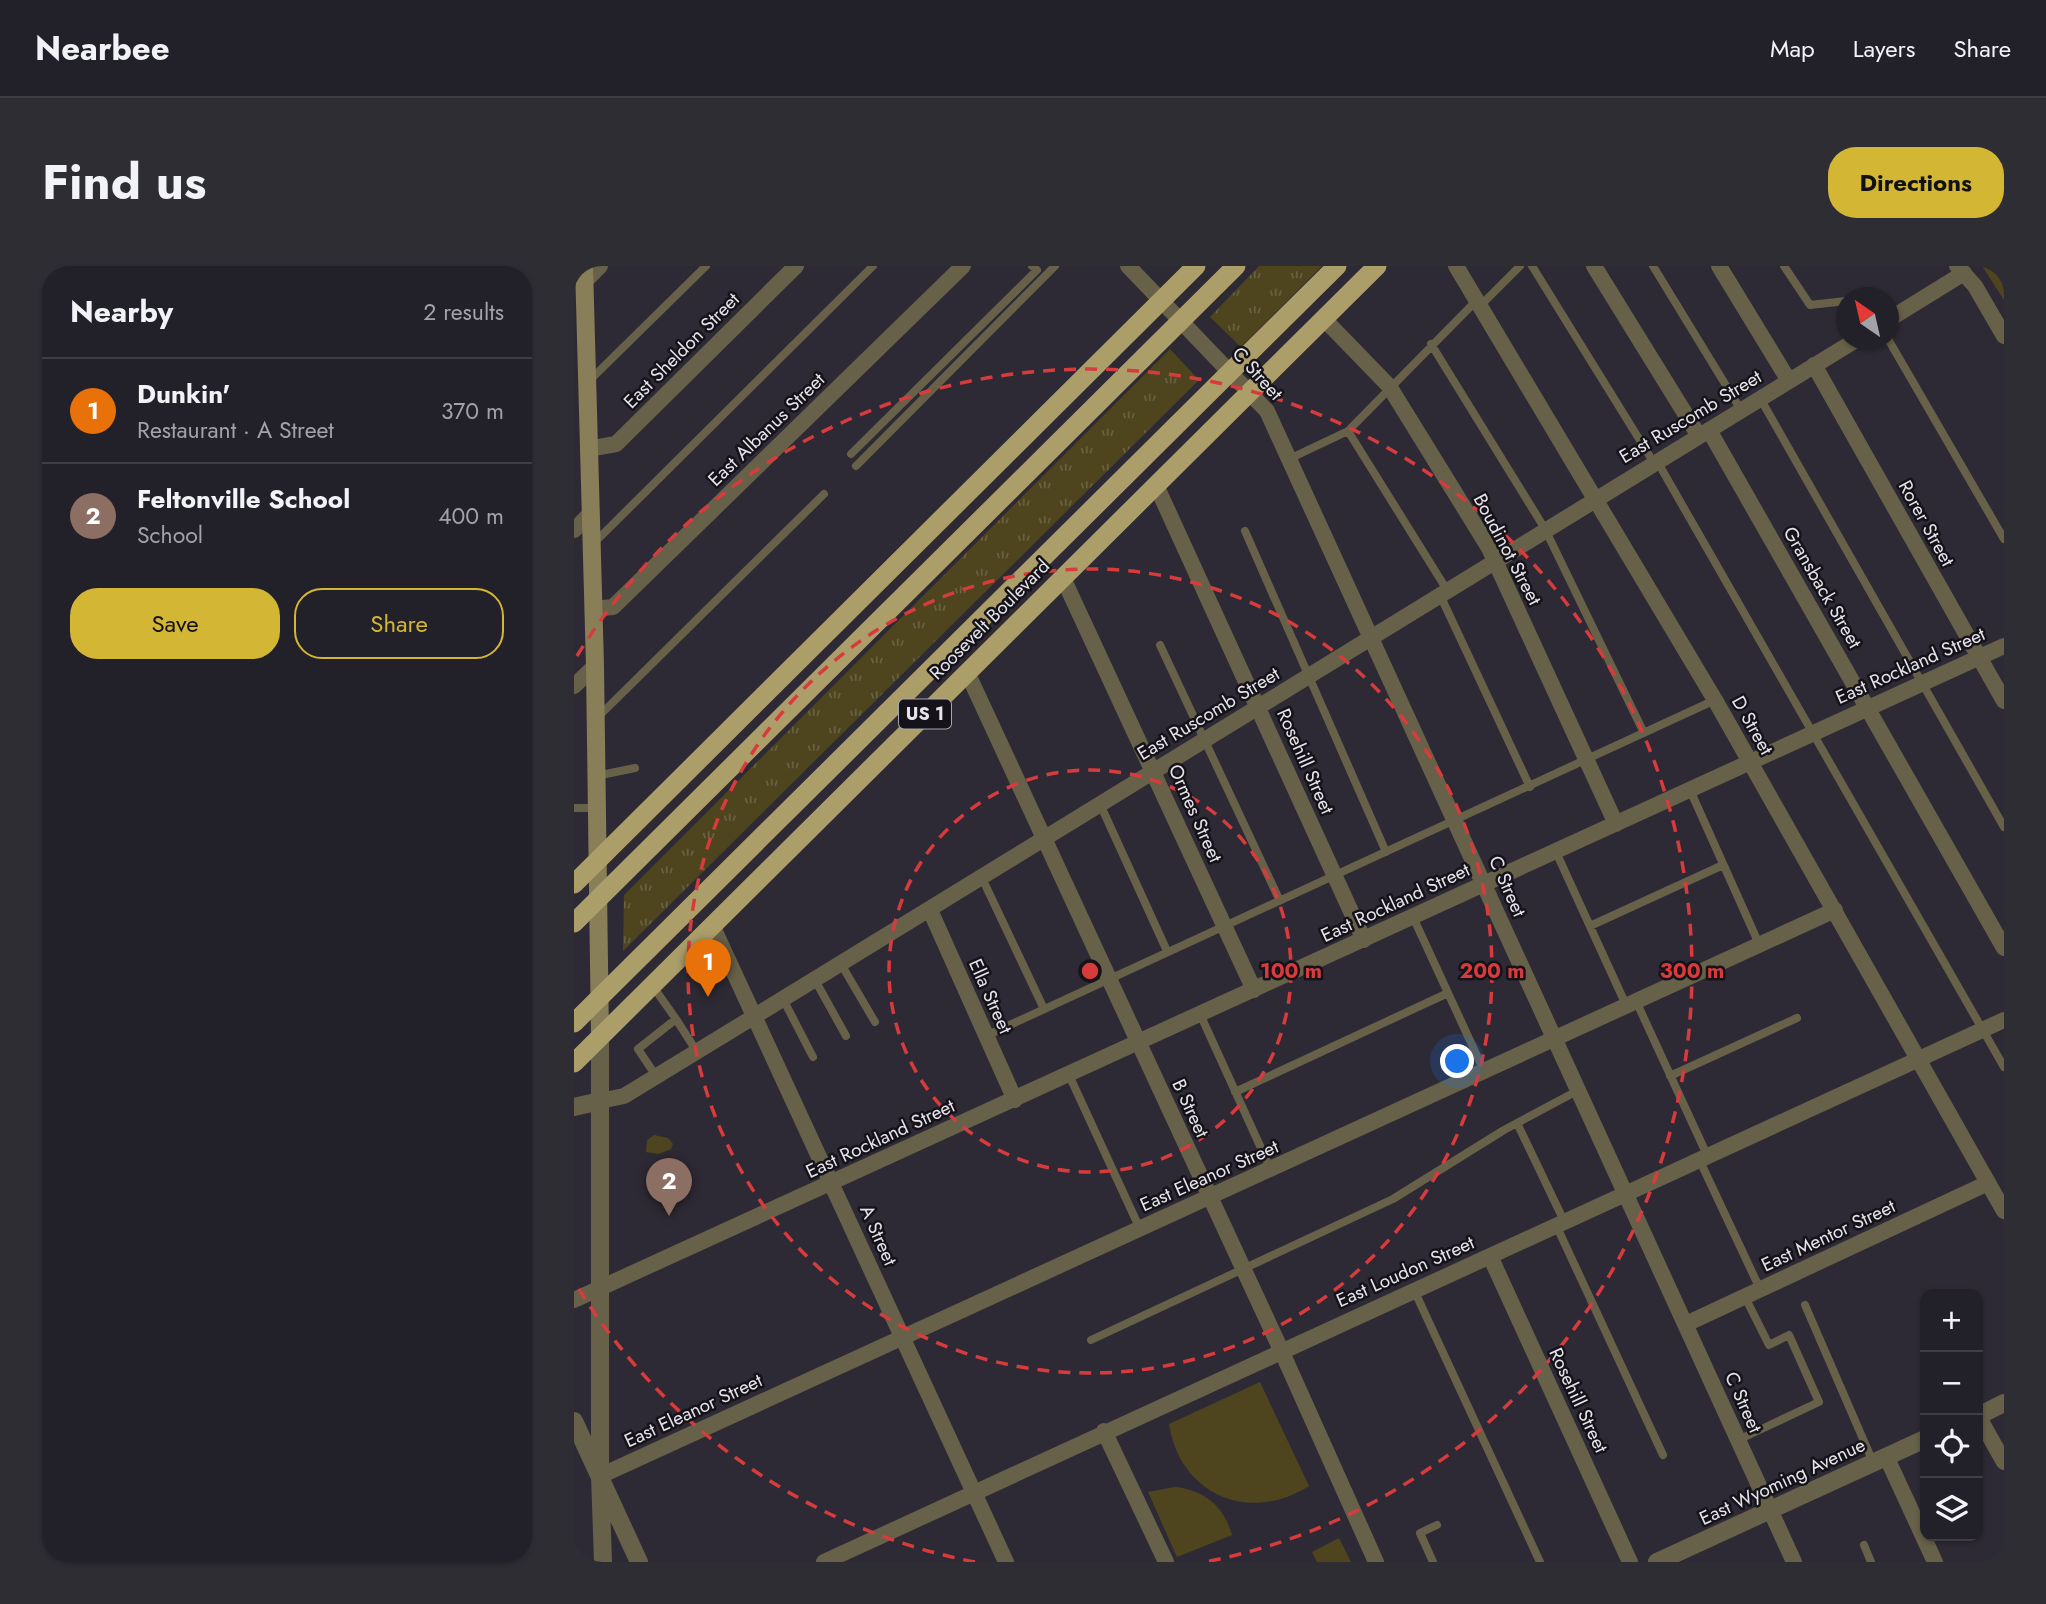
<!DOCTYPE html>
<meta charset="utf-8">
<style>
body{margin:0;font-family:Jost,sans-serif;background:#2e2d34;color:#f1f3f6}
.controls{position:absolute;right:21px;bottom:21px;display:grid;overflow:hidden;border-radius:14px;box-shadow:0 2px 5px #0004}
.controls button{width:63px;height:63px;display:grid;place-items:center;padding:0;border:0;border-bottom:2px solid #3f3e45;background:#222028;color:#f1f3f6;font:35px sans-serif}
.compass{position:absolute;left:1262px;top:21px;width:63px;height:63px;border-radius:50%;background:#222028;box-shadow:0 2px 5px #0004;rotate:326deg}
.you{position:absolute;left:884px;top:796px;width:24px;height:24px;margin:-18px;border:5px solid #fff;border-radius:50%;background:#1a73e8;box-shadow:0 0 0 10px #1a73e833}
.badge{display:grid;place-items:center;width:46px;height:46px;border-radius:50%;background:#d4b635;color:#fff;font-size:23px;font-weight:700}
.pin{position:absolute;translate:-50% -58px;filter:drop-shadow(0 2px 4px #0008)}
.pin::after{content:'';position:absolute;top:37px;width:24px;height:21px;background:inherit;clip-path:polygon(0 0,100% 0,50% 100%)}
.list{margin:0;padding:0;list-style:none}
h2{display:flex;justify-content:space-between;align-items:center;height:91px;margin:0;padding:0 28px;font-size:30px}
h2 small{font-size:23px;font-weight:400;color:#a2a3a8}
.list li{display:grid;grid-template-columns:46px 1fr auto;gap:21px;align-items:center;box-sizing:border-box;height:105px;padding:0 28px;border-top:2px solid #3f3e45}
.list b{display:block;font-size:26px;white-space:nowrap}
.list p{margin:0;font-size:23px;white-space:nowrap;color:#a2a3a8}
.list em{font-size:23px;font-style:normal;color:#a2a3a8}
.actions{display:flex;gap:14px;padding:21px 28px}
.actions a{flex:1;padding:16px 0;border:2px solid #d4b635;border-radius:28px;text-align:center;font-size:24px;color:#d4b635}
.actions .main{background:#d4b635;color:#111}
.icon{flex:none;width:38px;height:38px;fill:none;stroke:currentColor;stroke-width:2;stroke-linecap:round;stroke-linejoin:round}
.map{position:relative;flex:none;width:1430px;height:1296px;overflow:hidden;border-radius:28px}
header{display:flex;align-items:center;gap:42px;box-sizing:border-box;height:98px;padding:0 35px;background:#222028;border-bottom:2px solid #3f3e45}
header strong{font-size:33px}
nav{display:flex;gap:38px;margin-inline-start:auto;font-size:24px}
.intro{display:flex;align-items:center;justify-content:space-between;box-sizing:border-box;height:168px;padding:0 42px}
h1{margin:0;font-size:49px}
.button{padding:18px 32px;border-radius:28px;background:#d4b635;color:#111;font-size:24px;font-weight:700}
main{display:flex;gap:42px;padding:0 42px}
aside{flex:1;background:#222028;border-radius:28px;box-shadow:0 2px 5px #0004}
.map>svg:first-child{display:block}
.grass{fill:url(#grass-tufts)}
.park{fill:#4e451f}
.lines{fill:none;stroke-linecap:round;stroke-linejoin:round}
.service{stroke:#676149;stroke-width:8}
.minor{stroke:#676149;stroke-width:16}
.tertiary{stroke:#676149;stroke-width:18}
.secondary{stroke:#887e58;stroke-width:18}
.trunk{stroke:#ac9e68;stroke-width:19}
.ring{fill:none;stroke:#d83b3c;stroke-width:3.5;stroke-dasharray:12 9}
.labels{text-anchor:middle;stroke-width:5;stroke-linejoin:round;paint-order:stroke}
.shield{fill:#151319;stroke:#a7a5ac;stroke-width:2}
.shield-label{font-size:18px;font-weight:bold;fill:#e6e3eb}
.street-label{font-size:19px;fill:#e6e3eb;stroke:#151319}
.centre{fill:#d83b3c;stroke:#151319;stroke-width:3.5}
.ring-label{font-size:21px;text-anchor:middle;font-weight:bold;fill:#d83b3c;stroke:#151319;stroke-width:5;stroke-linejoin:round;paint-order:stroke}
</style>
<header>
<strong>Nearbee</strong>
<nav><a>Map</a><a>Layers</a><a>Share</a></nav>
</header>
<div class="intro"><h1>Find us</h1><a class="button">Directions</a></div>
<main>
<aside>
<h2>Nearby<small>2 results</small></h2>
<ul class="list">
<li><span class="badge" style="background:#e8710a">1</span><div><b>Dunkin'</b><p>Restaurant · A Street</p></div><em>370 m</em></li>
<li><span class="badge" style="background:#8d6e63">2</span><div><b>Feltonville School</b><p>School</p></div><em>400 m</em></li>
</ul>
<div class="actions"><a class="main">Save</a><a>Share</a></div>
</aside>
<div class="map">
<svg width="1430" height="1296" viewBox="0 0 1430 1296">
<defs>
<pattern id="grass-tufts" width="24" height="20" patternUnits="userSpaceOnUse" patternTransform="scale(1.75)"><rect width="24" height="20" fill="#4e451f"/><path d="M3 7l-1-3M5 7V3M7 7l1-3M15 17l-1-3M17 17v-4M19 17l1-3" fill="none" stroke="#686040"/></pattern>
</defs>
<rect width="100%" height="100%" fill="#2e2a35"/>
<path class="grass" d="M685,0h63l-81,81 -31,-30z
M596,83l29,31 -576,571 1,-56z"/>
<path class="park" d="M1408,0h22v34z
M80,869l14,3 5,6 -2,5 -12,5 -13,-2 1,-12z
M686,1116l49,104c-60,38 -129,9 -140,-62z
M601,1221c29,3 49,19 57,48l-55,22 -29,-65z
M765,1272l12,24h-34l-5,-10z"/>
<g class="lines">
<path class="service" d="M958,0l122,197
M1079,0l88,144
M1210,0l26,39 36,-4
M906,40l40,-40
M1314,73l116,200
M857,78l114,185 99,204
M15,115l117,-115
M1186,132l244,429
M774,165l99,159
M277,188l186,-184 -5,-4
M715,193l59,-28 129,-131
M1083,195l347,606
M282,200l199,-200
M671,265l141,321
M21,276l278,-276
M866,329l90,192
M586,379l119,254
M23,452l227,-224
M22,510l39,-8
M1116,524l69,154
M526,538l67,147
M0,542h23
M982,586l70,153
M408,612l62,131
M839,651l71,154
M1016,660l133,-61
M267,698l34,58
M241,714l31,56
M78,719l24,34
M209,733l30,58
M1062,735l71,154
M626,748l71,156
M412,770l729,-336
M495,809l71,154
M82,810l-18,-27 38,-30 21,33
M1096,810l127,-58
M661,826l213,-99
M943,857l47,98
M1125,893l61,130
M982,959l107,230
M840,1024l126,272
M1231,1039l68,157
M517,1074l302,-141 111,-69 73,-39
M1164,1174l81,-38 -30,-67 -20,10 -24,-48
M1290,1279l7,17
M859,1296l-13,-29 17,-8"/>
<path class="minor" d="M554,0l139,145 527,1151
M882,0l259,434 289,511
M1020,0l105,170
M1145,0l70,115
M1383,0l18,20 29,50
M10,16l16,-16
M750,53l65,67 100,162 127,276
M1314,54l76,-47
M1240,99l190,336
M1135,164l295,518
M14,183l28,-5 180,-178
M582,219l208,455
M0,264l16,-16
M489,312l191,412
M19,343l20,-2 350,-341
M393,406l314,678 95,212
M0,420l21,-20
M356,644l85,190
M138,659l294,637
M26,835l24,-5 118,-72 1114,-684
M916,990l140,306
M0,1034l1430,-654
M1112,1058l302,-141
M1404,1150l26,46
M530,1165l62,131
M1312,1190l49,106
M26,1210l1235,-566
M250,1296l1180,-542"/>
<path class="tertiary" d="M26,771v439l3,86
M0,841l26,-6
M1404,1150l26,-13
M0,1155l65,141
M1083,1296l268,-123"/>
<path class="secondary" d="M10,0l11,400 5,371"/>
<path class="trunk" d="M0,618l622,-618
M0,657l662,-657
M0,757l763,-757
M0,797l803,-797"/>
</g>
<g class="ring">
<circle cx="516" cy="705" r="201"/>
<circle cx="516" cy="705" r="402"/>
<path d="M401 1296A602 602 0 0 1 3 1020M3 390A602 602 0 1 1 631 1296"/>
</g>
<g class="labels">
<rect class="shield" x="325" y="433.5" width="52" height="29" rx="5"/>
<g class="shield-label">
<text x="351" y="454">US 1</text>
</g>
<g class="street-label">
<text transform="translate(107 84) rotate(-45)" y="7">East Sheldon Street</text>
<text transform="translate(684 107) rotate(48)" y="7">C Street</text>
<text transform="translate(1116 150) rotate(-31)" y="7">East Ruscomb Street</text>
<text transform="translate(192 163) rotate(-44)" y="7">East Albanus Street</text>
<text transform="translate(1353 257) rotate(61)" y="7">Rorer Street</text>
<text transform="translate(934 283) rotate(62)" y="7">Boudinot Street</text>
<text transform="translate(1249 321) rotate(60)" y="7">Gransback Street</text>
<text transform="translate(415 353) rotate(-45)" y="7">Roosevelt Boulevard</text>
<text transform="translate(1336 399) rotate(-24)" y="7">East Rockland Street</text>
<text transform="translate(634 447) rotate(-31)" y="7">East Ruscomb Street</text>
<text transform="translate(1179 459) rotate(61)" y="7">D Street</text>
<text transform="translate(732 495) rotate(66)" y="7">Rosehill Street</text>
<text transform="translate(622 547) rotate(66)" y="7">Ormes Street</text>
<text transform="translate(934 620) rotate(66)" y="7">C Street</text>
<text transform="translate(821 636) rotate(-25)" y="7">East Rockland Street</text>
<text transform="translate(417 730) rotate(66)" y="7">Ella Street</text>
<text transform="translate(617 842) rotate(65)" y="7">B Street</text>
<text transform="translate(306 872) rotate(-25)" y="7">East Rockland Street</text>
<text transform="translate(635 909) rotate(-24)" y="7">East Eleanor Street</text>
<text transform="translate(305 969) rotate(66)" y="7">A Street</text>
<text transform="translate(1254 969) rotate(-25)" y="7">East Mentor Street</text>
<text transform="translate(831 1005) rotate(-24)" y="7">East Loudon Street</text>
<text transform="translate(1005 1134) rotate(65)" y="7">Rosehill Street</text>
<text transform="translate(1170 1136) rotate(66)" y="7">C Street</text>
<text transform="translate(119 1144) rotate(-25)" y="7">East Eleanor Street</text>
<text transform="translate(1208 1215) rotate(-25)" y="7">East Wyoming Avenue</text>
</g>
</g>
<circle cx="516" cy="705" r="10" class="centre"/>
<g class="ring-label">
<text x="717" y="712">100 m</text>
<text x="918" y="712">200 m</text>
<text x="1118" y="712">300 m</text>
</g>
</svg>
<div class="controls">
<button>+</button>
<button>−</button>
<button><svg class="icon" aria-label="locate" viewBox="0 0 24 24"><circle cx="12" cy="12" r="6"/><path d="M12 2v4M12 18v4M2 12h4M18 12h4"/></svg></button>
<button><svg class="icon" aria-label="layers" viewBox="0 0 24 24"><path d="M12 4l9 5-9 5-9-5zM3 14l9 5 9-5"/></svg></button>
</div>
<svg class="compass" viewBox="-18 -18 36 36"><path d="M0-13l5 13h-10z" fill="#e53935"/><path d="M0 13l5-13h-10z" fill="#a2a3a8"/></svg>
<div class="you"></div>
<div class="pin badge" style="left:134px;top:731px;background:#e8710a">1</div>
<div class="pin badge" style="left:95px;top:950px;background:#8d6e63">2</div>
</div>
</main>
